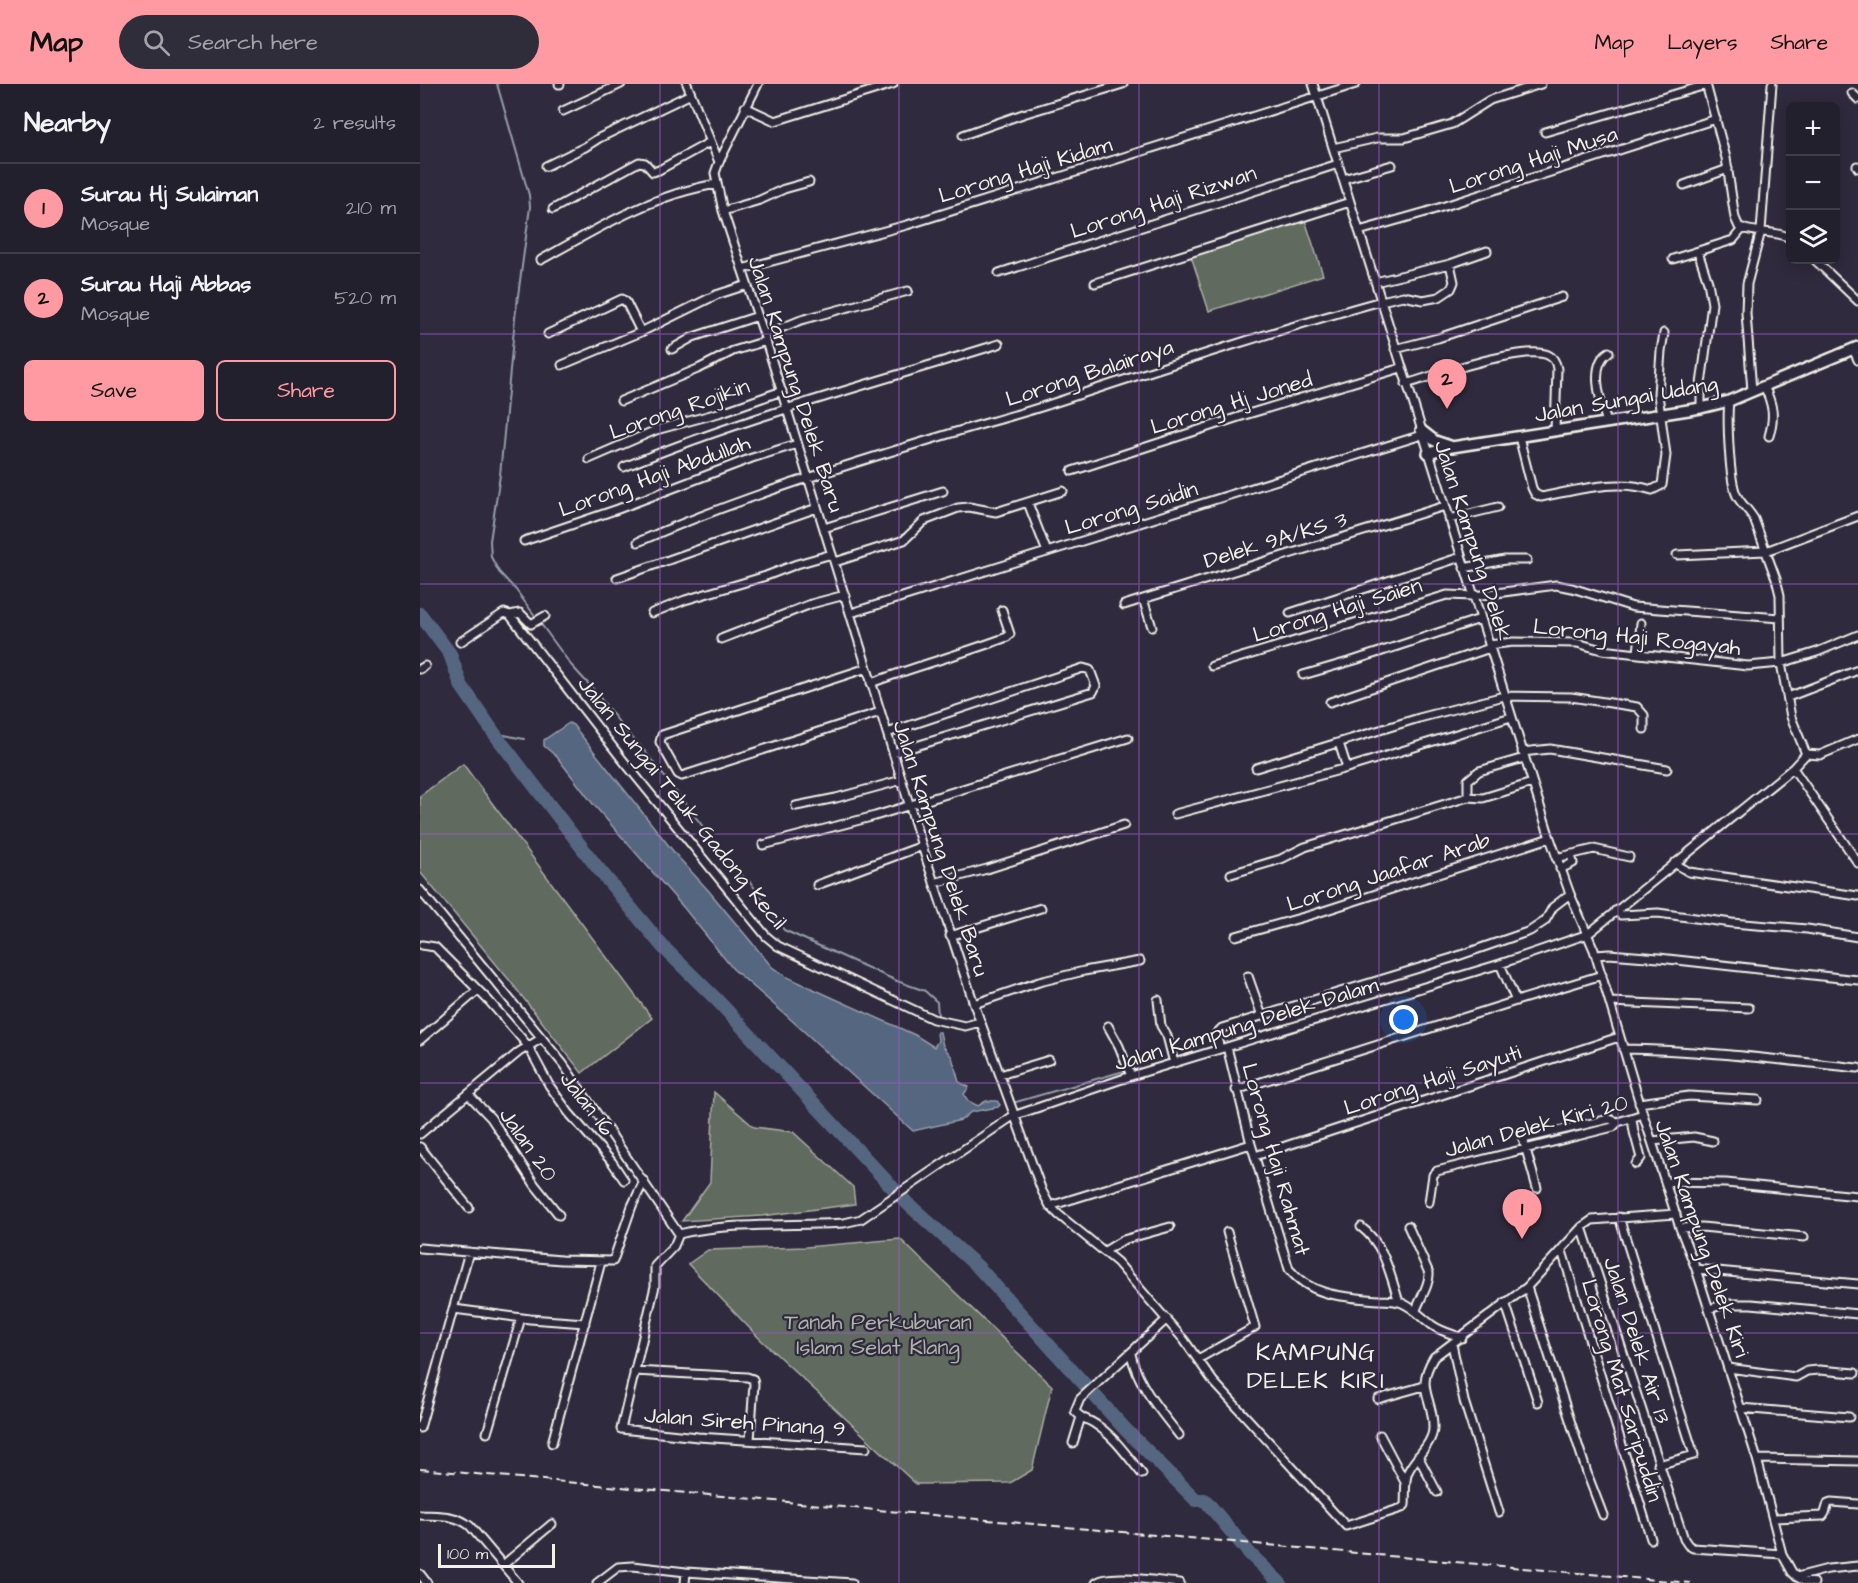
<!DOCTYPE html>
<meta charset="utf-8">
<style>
body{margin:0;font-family:"Architects Daughter",sans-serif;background:#2f2d3a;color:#f1f3f6}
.controls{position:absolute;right:18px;top:18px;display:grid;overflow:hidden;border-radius:9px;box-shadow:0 3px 15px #0003}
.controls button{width:54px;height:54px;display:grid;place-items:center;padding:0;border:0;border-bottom:2px solid #403e4a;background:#23202e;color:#f1f3f6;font:30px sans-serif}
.scale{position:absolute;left:18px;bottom:15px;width:117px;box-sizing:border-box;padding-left:6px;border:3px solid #f4f1e8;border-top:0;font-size:16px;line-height:21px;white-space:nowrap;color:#f4f1e8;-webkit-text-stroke:4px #2f2a3d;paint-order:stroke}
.you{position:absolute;left:984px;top:936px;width:21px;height:21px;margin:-15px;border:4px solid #fff;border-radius:50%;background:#1a73e8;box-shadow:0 0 0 9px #1a73e833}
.badge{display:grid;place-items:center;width:39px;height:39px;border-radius:50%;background:#ff9aa2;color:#111;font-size:20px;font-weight:700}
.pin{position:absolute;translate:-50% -50px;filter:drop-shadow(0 2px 3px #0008)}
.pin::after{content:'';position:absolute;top:32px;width:21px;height:18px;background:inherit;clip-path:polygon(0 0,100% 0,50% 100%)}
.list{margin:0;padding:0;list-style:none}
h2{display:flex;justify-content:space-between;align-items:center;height:78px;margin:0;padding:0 24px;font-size:26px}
h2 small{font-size:20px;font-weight:400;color:#a3a3aa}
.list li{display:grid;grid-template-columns:39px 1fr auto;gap:18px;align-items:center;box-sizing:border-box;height:90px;padding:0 24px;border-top:2px solid #403e4a}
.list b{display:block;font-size:22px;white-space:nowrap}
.list p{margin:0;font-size:20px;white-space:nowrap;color:#a3a3aa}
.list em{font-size:20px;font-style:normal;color:#a3a3aa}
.actions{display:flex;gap:12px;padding:18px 24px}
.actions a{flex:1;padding:14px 0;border:2px solid #ff9aa2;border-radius:9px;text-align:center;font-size:21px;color:#ff9aa2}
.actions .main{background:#ff9aa2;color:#111}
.icon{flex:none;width:33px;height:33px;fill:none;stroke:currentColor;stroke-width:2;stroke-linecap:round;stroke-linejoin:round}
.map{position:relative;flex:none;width:1438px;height:1499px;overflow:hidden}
header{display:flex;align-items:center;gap:36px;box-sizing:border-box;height:84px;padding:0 30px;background:#ff9aa2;color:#111}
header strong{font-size:28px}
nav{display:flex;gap:33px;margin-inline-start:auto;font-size:21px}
.search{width:420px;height:54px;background:#2f2d3a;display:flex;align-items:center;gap:15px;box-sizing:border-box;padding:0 21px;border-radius:33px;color:#a3a3aa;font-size:22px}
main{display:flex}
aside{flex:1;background:#23202e}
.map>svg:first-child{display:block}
.green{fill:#606a5e;stroke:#aaaea3;stroke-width:1.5}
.water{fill:#556680;stroke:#959eaa;stroke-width:1.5}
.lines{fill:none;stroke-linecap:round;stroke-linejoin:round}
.stream{stroke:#959eaa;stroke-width:2}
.river{stroke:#556680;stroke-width:14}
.minor-casing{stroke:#f4f1e8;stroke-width:11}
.tertiary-casing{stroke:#f4f1e8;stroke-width:14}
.minor{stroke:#2f2a3d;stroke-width:7}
.tertiary{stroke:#2f2a3d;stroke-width:9}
.rail{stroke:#f4f1e8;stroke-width:2;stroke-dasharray:9 4.5;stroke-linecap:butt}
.grid{fill:none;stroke:#995dc9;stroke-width:1.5;stroke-opacity:0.55}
.labels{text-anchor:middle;stroke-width:4.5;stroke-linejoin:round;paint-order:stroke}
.street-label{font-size:22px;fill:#f4f1e8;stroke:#2f2a3d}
.park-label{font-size:22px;fill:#b1b4aa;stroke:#2f2a3d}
.neighbourhood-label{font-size:24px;letter-spacing:1.5px;fill:#f4f1e8;stroke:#2f2a3d}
</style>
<header>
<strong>Map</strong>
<div class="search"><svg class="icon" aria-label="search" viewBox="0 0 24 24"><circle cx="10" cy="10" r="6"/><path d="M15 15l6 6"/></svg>Search here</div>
<nav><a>Map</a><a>Layers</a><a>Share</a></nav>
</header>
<main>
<aside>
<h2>Nearby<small>2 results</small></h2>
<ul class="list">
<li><span class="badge">1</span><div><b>Surau Hj Sulaiman</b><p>Mosque</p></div><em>210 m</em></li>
<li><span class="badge">2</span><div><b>Surau Haji Abbas</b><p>Mosque</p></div><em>520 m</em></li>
</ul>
<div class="actions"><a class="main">Save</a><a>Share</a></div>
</aside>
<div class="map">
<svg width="1438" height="1499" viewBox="0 0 1438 1499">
<rect width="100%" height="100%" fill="#2f2a3d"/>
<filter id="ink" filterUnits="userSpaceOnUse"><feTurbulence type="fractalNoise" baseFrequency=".0167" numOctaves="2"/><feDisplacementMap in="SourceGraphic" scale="12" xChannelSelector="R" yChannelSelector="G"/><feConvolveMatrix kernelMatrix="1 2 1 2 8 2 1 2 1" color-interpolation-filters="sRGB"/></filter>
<g filter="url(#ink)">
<path class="green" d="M885,136l18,55 -114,36 -18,-55z
M43,680l189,254 -70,55 -72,-92 -90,-109v-76z
M294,1008l40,35 39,5 60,55 2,17 -93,12 -80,5 28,-39z
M480,1155l152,147 -20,84 -22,13 -94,1 -157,-146 -71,-74 20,-14 98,-3z"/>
<path class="water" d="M149,639l4,2 104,131 31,34 64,77 15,10 128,58 19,12 4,-6 -1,-9h3l3,14 9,11 7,25 10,5 -5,7 4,7 10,5 8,-5h11l3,4 -2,2 -27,5 -10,8 -48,11 -126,-115 -54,-47 -49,-61 -91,-104 -36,-47 -13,-11v-6z"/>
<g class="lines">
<path class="stream" d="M77,0l32,111 1,12 -15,111 -15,157 -10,66 1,16 8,15 17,18 55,75 23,25 31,40 18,19 95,123 13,11 33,47 113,51 28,10 12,11 1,14
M74,649l30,6
M596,1018l108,-31"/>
<path class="river" d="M0,530l30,40 11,31 33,48 103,134 66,80 54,53 189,202 72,65 147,162 71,71h9l45,54 30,29"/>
<g class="minor-casing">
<path id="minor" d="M139,0h1
M267,0l32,78
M338,0l-39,78 -4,11 8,38 41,124 158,511 52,158 68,187 8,15 9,9 58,47 67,78 29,41 133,145 56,-18 3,-3c1,-11 -1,-23 3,-33 6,-14 25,-28 25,-44 1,-30 -19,-39 1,-71l93,-70 55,-60 10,-7 84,-6
M893,0l237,754 20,56 24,56 49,164 37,114 16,41 61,190 25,95 10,18 5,5 7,4 10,2
M1286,0l20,74 9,60 4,9c16,7 36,3 51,11
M1432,9l6,6
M325,23l30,14 118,-37
M143,27l58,-27
M1125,48l161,-47
M543,51l60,-21 100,-30
M913,64l44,-10h27l48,-14 38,-24 51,-16
M126,82l39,-19 14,-9 92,-44
M1437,82l1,2
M923,95l49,-14
M1264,101l44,-16
M133,125l86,-47 6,1 8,9 6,-2 51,-28
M303,127l37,-11 24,-11 25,-7
M939,147l67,-19 290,-93
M1278,168l10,30 4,22 -11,80v24
M1253,175l60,-19 10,-12
M121,176c55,-31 112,-66 176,-76
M1395,176l43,41
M1030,180l37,-13
M322,185l165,-44 449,-141
M579,189l339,-109
M675,199l255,-81
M128,250l74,-35 4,3 15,30
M344,251l37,-15 107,-29
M252,265l21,-12 65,-21
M975,265l43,-11 124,-41
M1433,265l5,11
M142,281l79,-33 75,-37 31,-10
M986,300c27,-8 118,-40 142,-29 6,3 8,7 9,14l-2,62
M1344,302c9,19 11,30 5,50
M1332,307l-6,-78 1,-29 14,-53 11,-147
M201,317l79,-33 33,-17 33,-10
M1309,317c-2,17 0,81 8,95 4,8 12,14 17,23l22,60 4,16 1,68 10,54 15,37
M1187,339c-6,-20 -19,-58 2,-71
M1099,353l13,51 3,6 6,3c37,-7 75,-19 111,-7l10,-5 4,-30 -8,-61 3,-43 3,-18
M169,375l67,-29 66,-18 60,-21
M204,383c121,-50 250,-84 375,-123
M652,387l176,-57 153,-46
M608,419l19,49
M1029,435l49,-12
M404,444l119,-37
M104,457l94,-32 134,-51 45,-14
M218,458c98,-43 202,-75 304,-106 32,-10 64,-18 96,-28 114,-37 227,-75 343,-107l22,-5 20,4 16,-3 12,-8 3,-7 -4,-18 -75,18
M1257,471l89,-4 92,-35
M415,478l69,-22 20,-19 34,-13 11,-1 27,5 67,-21
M1044,484l41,-8h22
M197,494l200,-70
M704,521l19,-6
M232,529l33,-13 81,-24 31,-12 35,-10
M431,529l571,-178
M870,529l171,-56
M90,531l10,-2 11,11 14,-8
M732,543l-9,-28 302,-93
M301,555l90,-35 34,-9
M40,558l44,-29 6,2 112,144 144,177 12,10 155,73 32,7 15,-4
M1069,561l24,-3 64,1 25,7 146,16 33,-3 36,-11 41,-17
M1218,569l3,-30
M792,582l235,-71 27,1 82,-11 16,3 61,19 147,11
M447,584l-205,67 -2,7 18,32 4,2 198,-64
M0,585l5,-3
M883,591l52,-15 125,-41
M451,599c45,-17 91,-29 136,-46l3,-3 -8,-24
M1368,613l70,-27
M910,618l160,-54
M467,649l196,-65 7,2 6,16 -3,6 -200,61
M919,659l8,25
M1102,668l28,-3 117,20
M1386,670l14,1 38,-16
M836,684l163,-50 85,-22 67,1 66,10 7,8v14
M1373,684l65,95
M1048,713v-17l11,-9 45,-13
M376,722l40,-8 66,-18
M755,730l172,-46 164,-51
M343,761l112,-29 253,-78
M1136,774l38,-9 35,8
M1254,779l15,9 169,24
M1140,785l13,-6 -2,-9
M811,790l50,-15 24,-12 163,-50 15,1 49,-15
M514,799l53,-14 137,-44
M397,801l105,-39
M0,806l143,174 116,170
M1195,827l6,4 37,-2 74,10 75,6 51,8
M530,852l91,-28
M816,852l75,-21 239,-77
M2,861l13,2 54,54 28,32 11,13 21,39 20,28 43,49 12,18
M1176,871l13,-1 50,4 199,22
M1080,880l16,37
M828,892l14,40
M738,916l3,26 6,10 7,27
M1190,918l139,6
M554,920l65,-22 45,-11 56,-10
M688,942l11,20 12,30
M0,956l58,-50
M807,963l24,97 38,125c22,28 57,28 90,31 7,0 16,0 23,3 12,5 19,14 30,22 8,6 20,9 30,13
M800,965l-4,-15 6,-6 230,-70 78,-27 15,-10 8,-14 17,-13
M1203,965c79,1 157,11 235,19
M580,991l49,-15
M816,1006l280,-89 86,-26
M48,1010l23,24 44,67 24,30
M1219,1019l50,-7 69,4
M1212,1035l2,13 7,26 -5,6
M0,1050l99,-82 23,-14
M1232,1057l42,-4 19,4
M0,1063l49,61
M835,1072l364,-119
M1245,1098l61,1 132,13
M1117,1104l-14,-49 86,-20 9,3
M1009,1118l4,-27 4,-4 176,-44 5,-5 25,-8
M630,1122l201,-62
M1199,1133l75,238 -36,10
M988,1142l21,47c1,11 -9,26 -13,37
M941,1143c24,18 29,48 38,75
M1162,1143l102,312 4,6 5,3 89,6
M1260,1144l22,-1 102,10
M259,1150c51,-12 112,-8 165,-11l17,-4 152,-103 118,-40 369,-112 88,-30 205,-166 13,-14
M259,1150l-5,12 -19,20v20l-34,143 77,8 168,11
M0,1164l141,12 52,1 19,-55 12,-25
M685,1167l18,-11 47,-13
M1142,1167l89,288
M1276,1185l162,15
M1107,1203l61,189 15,39
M1085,1218l33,100
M34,1225l76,10 55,4
M1289,1225l16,-5h26l107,10
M1032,1260l12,57 35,111
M711,1270c6,30 29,57 48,81
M778,1275l57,-32 -28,-95
M1308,1284l68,9 11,-6 12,-1 36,3
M214,1287l113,6 6,2 1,5 -4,56
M958,1315l46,-13
M1320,1324l109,9
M0,1344l49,-176
M67,1349l34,-115
M960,1351l26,49
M132,1359l49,-181
M653,1359l8,-26
M998,1372l19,36
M1337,1375l101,2
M722,1390c-14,-17 -28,-38 -47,-50 -7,-5 -14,-5 -20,-13l5,-12 87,-80
M0,1431c19,1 35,-1 50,11l48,57
M1354,1434l49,-2 2,-3 3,-10 3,-1 27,2
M83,1481l49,-41
M0,1490l7,9
M1377,1493l31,-8 30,-3
M177,1499l21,-16 15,-1 53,6 166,11
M265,1499l1,-11
M676,1499c12,-11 67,-1 84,0"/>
</g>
<g class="tertiary-casing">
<path id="tertiary" d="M1001,346l14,11 15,5
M1008,369l24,-6 249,-39 28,-7 129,-54"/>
</g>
<use href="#minor" class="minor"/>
<use href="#tertiary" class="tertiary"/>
<path class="rail" d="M0,1385l1270,114"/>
</g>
</g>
<path class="grid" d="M240,0v1499M479,0v1499M719,0v1499M959,0v1499M1198,0v1499M0,250h1438M0,500h1438M0,750h1438M0,999h1438M0,1249h1438"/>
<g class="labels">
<g class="street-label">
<text transform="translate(1113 75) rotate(-18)" y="8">Lorong Haji Musa</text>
<text transform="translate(605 85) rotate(-17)" y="8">Lorong Haji Kidam</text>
<text transform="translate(743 117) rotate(-18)" y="8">Lorong Haji Rizwan</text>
<text transform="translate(669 288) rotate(-18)" y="8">Lorong Balairaya</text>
<text transform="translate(377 300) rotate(72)" y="8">Jalan Kampung Delek Baru</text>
<text transform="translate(1206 314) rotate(-10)" y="8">Jalan Sungai Udang</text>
<text transform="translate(811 318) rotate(-17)" y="8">Lorong Hj Joned</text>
<text transform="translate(259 324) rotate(-19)" y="8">Lorong Rojikin</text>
<text transform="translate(234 391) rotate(-20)" y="8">Lorong Haji Abdullah</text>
<text transform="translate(711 423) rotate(-17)" y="8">Lorong Saidin</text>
<text transform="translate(855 455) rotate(-17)" y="8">Delek 9A/KS 3</text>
<text transform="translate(1054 456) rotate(72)" y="8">Jalan Kampung Delek</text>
<text transform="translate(917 525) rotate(-17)" y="8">Lorong Haji Saien</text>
<text transform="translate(1217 552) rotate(6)" y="8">Lorong Haji Rogayah</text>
<text transform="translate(263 718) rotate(51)" y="8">Jalan Sungai Teluk Gadong Kecil</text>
<text transform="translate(522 764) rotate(72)" y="8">Jalan Kampung Delek Baru</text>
<text transform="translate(968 787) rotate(-18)" y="8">Lorong Jaafar Arab</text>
<text transform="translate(826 939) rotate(-17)" y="8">Jalan Kampung Delek Dalam</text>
<text transform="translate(1012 995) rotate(-18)" y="8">Lorong Haji Sayuti</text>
<text transform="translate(168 1019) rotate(52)" y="8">Jalan 16</text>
<text transform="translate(1116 1041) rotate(-15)" y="8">Jalan Delek Kiri 20</text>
<text transform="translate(109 1060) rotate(55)" y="8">Jalan 20</text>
<text transform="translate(857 1075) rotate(74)" y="8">Lorong Haji Rahmat</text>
<text transform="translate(1283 1154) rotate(71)" y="8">Jalan Kampung Delek Kiri</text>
<text transform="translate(1218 1256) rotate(72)" y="8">Jalan Delek Air 13</text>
<text transform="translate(1203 1306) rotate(73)" y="8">Lorong Mat Saripuddin</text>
<text transform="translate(325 1337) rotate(4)" y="8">Jalan Sireh Pinang 9</text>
</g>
<g class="park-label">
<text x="458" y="1245">Tanah Perkuburan<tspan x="458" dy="25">Islam Selat Klang</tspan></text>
</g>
<g class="neighbourhood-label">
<text x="896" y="1276">KAMPUNG<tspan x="896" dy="28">DELEK KIRI</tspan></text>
</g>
</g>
</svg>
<div class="controls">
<button>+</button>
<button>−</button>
<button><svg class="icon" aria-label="layers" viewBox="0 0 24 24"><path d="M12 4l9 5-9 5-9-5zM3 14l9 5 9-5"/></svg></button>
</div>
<div class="scale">100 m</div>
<div class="you"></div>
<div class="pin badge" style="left:1102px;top:1155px">1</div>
<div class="pin badge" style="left:1027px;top:325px">2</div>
</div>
</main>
